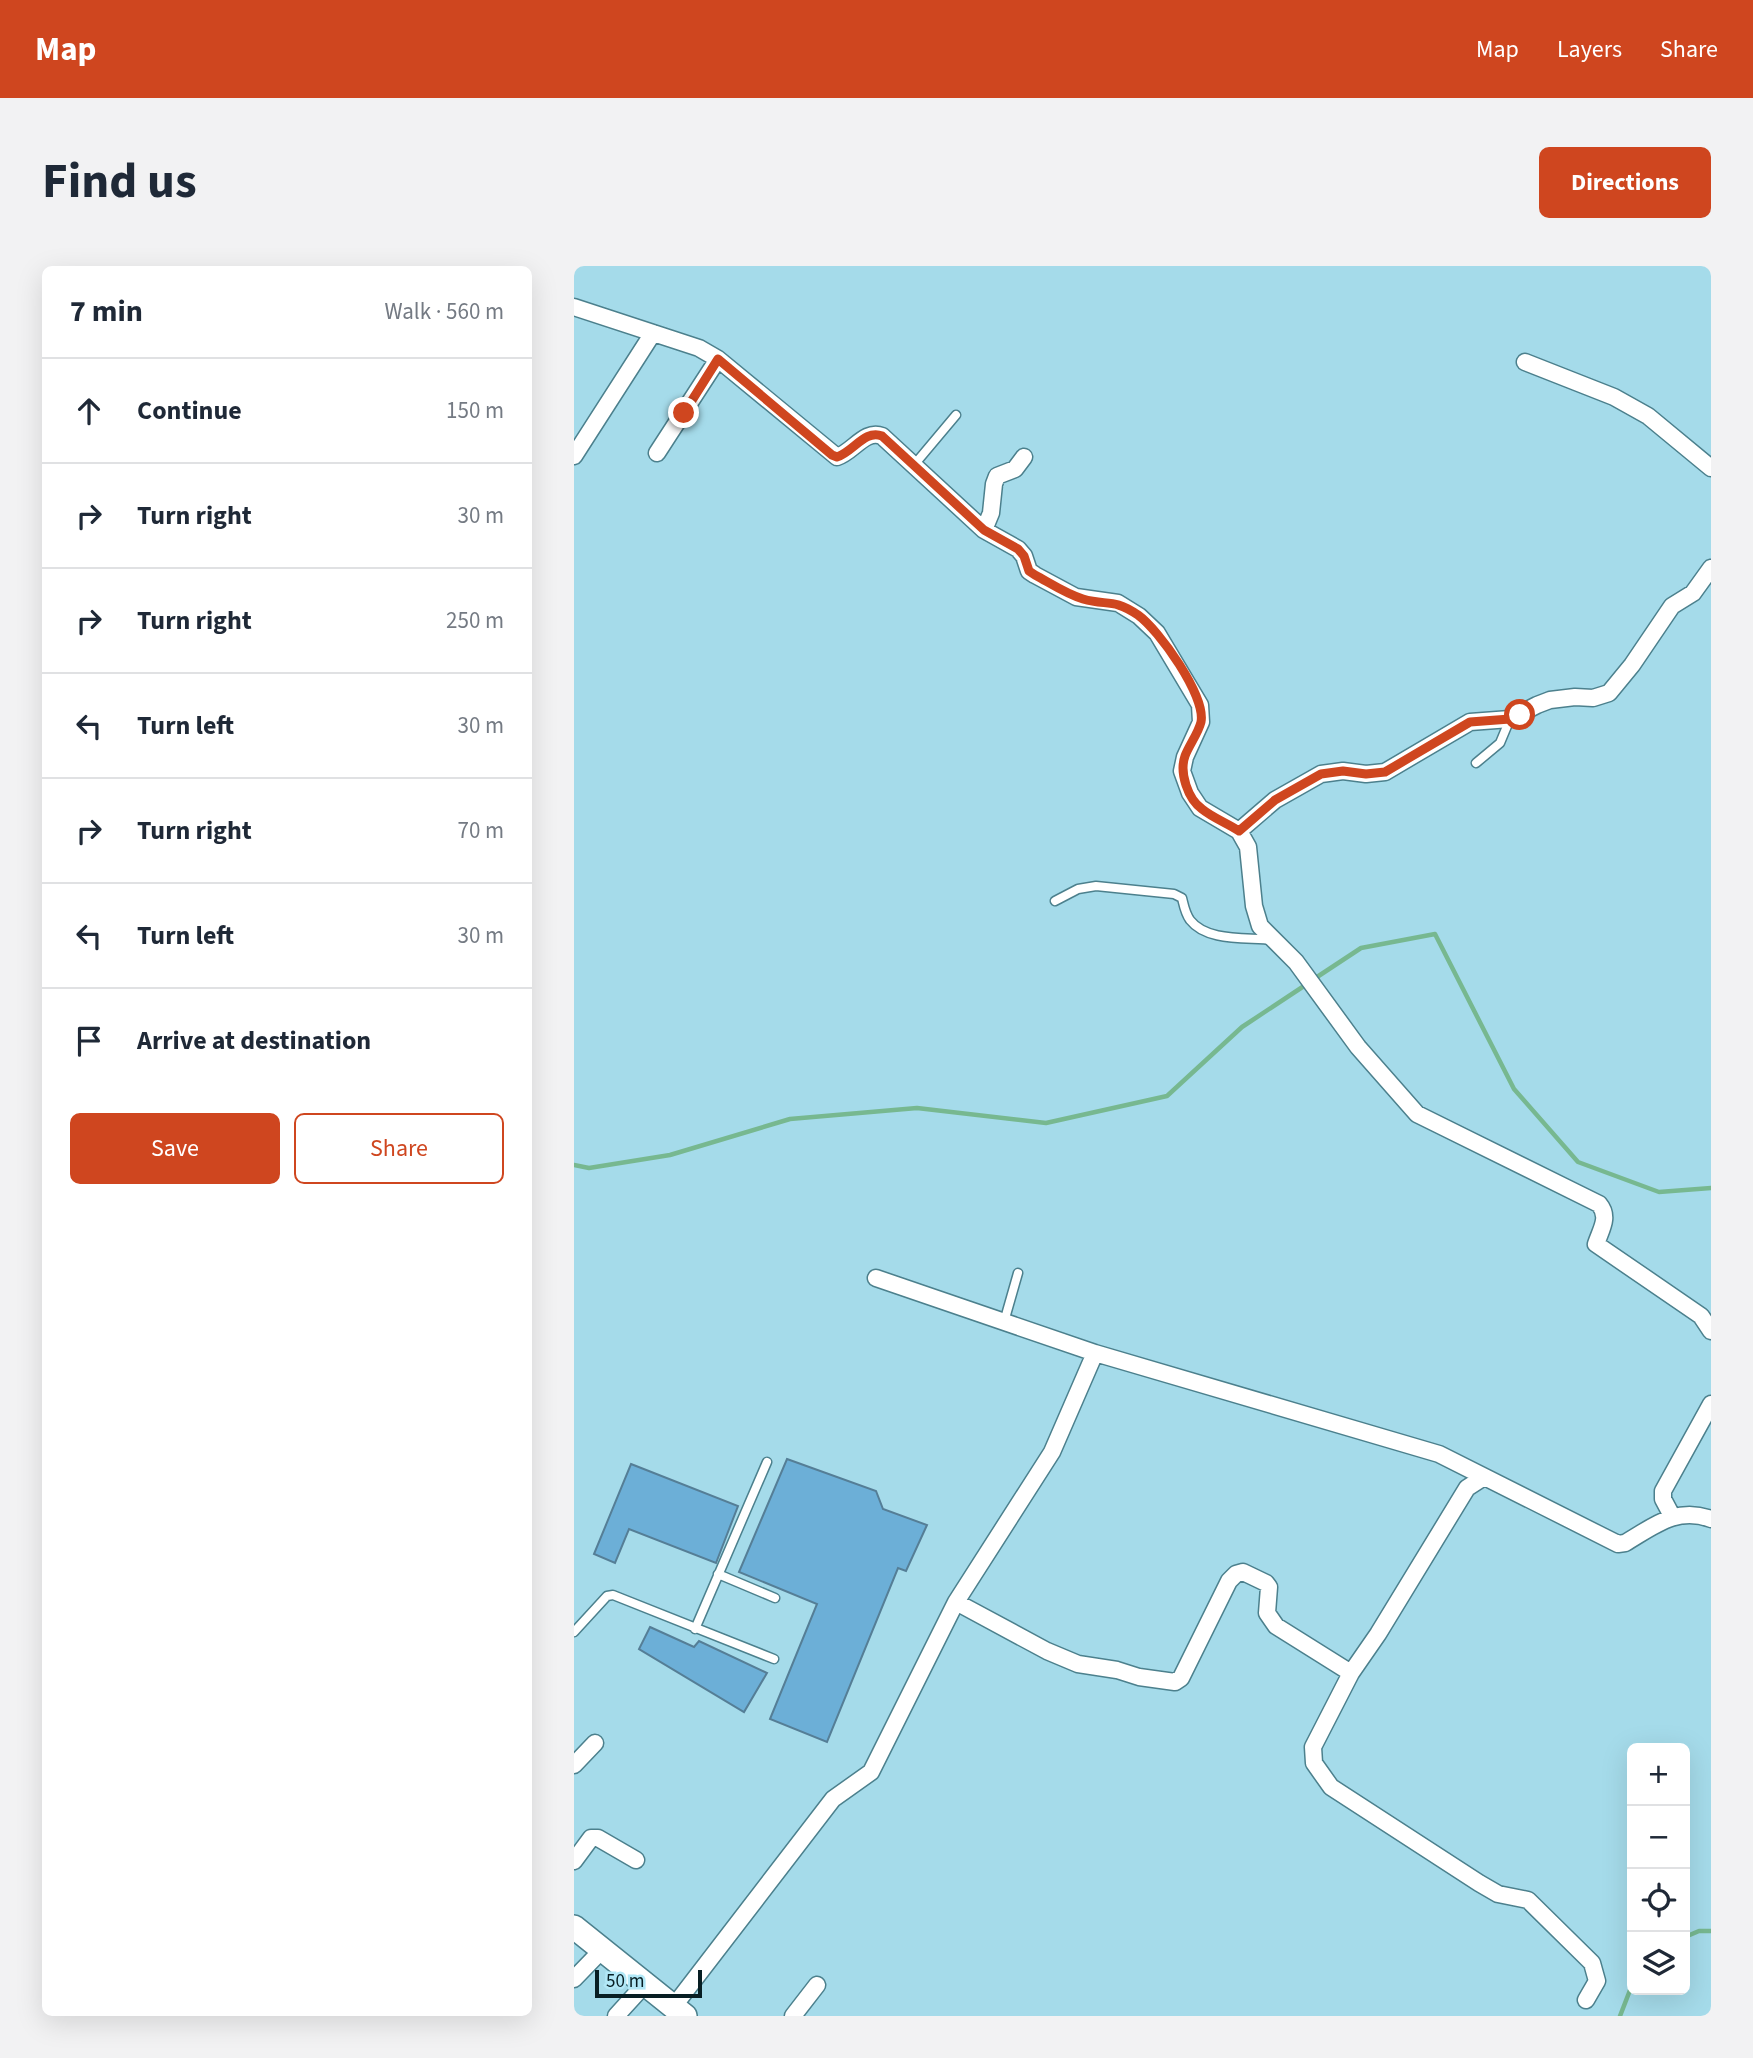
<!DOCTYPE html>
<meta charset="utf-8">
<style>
body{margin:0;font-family:"Source Sans 3",sans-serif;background:#f2f2f3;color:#1f2937}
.controls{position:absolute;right:21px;bottom:21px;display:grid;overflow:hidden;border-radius:10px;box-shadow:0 7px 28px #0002}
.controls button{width:63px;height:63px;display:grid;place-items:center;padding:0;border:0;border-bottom:2px solid #e0e1e3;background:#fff;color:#1f2937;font:35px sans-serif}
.scale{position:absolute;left:21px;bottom:18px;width:107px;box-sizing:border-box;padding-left:7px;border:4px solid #081e23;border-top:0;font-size:19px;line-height:24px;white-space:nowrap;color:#081e23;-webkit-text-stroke:5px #b2e8f7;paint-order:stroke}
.stop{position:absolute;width:21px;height:21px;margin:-16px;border:5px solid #cf461f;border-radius:50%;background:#fff}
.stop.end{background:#cf461f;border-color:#fff;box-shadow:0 2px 7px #0008}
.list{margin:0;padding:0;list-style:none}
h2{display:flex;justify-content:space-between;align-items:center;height:91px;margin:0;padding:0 28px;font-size:30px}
h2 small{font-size:23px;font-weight:400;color:#747a83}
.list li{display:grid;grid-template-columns:46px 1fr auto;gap:21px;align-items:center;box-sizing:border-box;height:105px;padding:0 28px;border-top:2px solid #e0e1e3}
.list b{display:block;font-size:26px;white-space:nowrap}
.list em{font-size:23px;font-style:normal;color:#747a83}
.actions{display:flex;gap:14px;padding:21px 28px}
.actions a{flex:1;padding:16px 0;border:2px solid #cf461f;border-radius:10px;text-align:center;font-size:24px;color:#cf461f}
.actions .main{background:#cf461f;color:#fff}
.icon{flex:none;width:38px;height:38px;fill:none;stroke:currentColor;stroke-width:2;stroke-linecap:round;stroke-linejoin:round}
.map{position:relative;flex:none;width:1137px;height:1750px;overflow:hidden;border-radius:10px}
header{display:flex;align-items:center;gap:42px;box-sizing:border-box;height:98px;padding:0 35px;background:#cf461f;color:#fff}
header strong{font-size:33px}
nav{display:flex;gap:38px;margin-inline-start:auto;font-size:24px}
.intro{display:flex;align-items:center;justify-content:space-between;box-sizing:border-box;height:168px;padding:0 42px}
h1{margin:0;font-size:49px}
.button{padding:18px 32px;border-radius:10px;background:#cf461f;color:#fff;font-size:24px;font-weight:700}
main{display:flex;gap:42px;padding:0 42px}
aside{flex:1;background:#fff;border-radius:10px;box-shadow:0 7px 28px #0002}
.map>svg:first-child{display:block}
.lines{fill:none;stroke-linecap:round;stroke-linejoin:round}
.stream{stroke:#77b890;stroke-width:4.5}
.building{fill:#6cafd7;stroke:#557e96;stroke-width:2}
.service-casing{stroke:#4c808d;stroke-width:11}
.minor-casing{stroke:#4c808d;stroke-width:19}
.secondary-casing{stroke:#4c808d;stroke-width:26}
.service{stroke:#fff;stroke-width:8}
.minor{stroke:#fff;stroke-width:16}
.secondary{stroke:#fff;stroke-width:23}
.route{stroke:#cf461f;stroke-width:9}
</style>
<header>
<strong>Map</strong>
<nav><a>Map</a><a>Layers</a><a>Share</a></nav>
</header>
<div class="intro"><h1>Find us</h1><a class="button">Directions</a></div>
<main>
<aside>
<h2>7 min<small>Walk · 560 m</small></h2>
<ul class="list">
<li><svg class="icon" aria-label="ahead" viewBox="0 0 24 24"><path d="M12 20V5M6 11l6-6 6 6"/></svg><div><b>Continue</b></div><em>150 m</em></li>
<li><svg class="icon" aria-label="right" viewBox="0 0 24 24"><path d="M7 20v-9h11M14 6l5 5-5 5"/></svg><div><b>Turn right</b></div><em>30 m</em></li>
<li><svg class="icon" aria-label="right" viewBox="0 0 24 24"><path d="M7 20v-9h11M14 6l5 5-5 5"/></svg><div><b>Turn right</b></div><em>250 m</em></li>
<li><svg class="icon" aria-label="left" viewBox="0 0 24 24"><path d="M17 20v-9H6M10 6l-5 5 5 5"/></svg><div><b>Turn left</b></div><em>30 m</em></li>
<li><svg class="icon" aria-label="right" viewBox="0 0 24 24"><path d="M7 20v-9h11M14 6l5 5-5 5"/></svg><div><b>Turn right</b></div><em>70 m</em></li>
<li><svg class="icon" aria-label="left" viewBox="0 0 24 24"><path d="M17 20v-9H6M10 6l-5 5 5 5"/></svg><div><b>Turn left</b></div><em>30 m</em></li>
<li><svg class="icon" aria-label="arrive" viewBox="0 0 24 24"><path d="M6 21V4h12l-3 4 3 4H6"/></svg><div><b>Arrive at destination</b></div></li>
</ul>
<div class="actions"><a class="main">Save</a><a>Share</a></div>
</aside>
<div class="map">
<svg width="1137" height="1750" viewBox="0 0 1137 1750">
<rect width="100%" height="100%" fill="#a5dbea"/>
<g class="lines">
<path class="stream" d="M740,713l47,-31 74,-14 79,155 64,73 81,30 52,-4
M0,899l15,3 81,-13 120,-36 127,-11 129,15 121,-27 75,-69 65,-43
M1111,1671l14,-6h12
M1046,1750l12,-31"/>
</g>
<path class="building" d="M213,1193l89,32 7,18 44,16 -21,46 -8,-3 -71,174 -57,-23 47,-115 -78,-32z
M57,1198l107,42 -22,57 -87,-34 -14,34 -21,-9z
M76,1361l44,20 5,-6 68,32 -23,39 -105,-63z"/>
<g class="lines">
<g class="service-casing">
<path id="service" d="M340,199l42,-50
M902,497l24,-20 10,-24
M481,635l23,-12 18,-3 78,8 8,4c2,8 3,15 8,22 17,22 57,17 82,20
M430,1056l14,-49
M144,1308l57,24
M121,1363l72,-167
M0,1366l33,-36 6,-1 161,64"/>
</g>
<g class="minor-casing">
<path id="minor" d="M0,41l125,41 19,11 119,98c16,-5 28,-28 45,-21l102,94 34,19 6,7 5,15 6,4 41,22 42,6 21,13 18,17 43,72 1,17 -16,35 -3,14 8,22 10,15 39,23 9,16 6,59 6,20 36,36 62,85 59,67 182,90c11,13 2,25 -3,40l105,72 10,15
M951,96l89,35 34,19 63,52
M83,187l61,-94
M0,190l79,-123
M410,264l7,-17 3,-29 3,-8 18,-7 9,-12
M665,565l36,-31 46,-26 22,-3 23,3 19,-2 85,-50 40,-3 27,-14 13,-5 25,-3 18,1 16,-5 23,-28 40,-59 21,-13 18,-25
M302,1012l219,75 344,101 179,90 7,-1c29,-17 52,-37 86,-24
M910,1211l-17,11 -89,146 -27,39 -38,74 1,16 17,24 148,96 19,11 30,6 64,63 5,18 -11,19
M1098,1250l-9,-17v-8l48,-87
M382,1336l91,49 31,13 39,6 22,7 36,5 6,-4 48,-97 7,-7 7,-2 23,11 3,4 -2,26 9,13 75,47
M0,1499l21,-22
M0,1595l17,-23h7l38,22
M0,1713l29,-30
M100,1740l159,-207 38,-27 85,-170 96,-150 43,-99
M42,1750l30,-33
M219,1750l24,-31"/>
</g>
<g class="secondary-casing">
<path id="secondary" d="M0,1661l111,89"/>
</g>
<use href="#service" class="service"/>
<use href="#minor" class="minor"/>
<use href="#secondary" class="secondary"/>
</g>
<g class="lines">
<path class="route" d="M110,147l34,-54 114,96 5,2c16,-5 28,-28 45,-21l102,94 34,19 6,7 5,15 6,4c15,8 31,19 48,24 24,7 30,-1 55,16 21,15 68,81 63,107 -3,12 -12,23 -16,34 -6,17 3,43 17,53 11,9 25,14 37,22l36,-31 46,-26 22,-3 23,3 19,-2 85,-50 40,-3 10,-4"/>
</g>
</svg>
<div class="controls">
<button>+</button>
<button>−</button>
<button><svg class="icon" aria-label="locate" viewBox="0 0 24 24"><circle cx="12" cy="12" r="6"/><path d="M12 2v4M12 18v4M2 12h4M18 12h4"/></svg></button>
<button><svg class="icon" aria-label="layers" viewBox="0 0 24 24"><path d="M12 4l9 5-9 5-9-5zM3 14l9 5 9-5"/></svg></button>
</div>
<div class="scale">50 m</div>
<div class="stop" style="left:946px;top:449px"></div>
<div class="stop end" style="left:110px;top:147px"></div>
</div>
</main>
